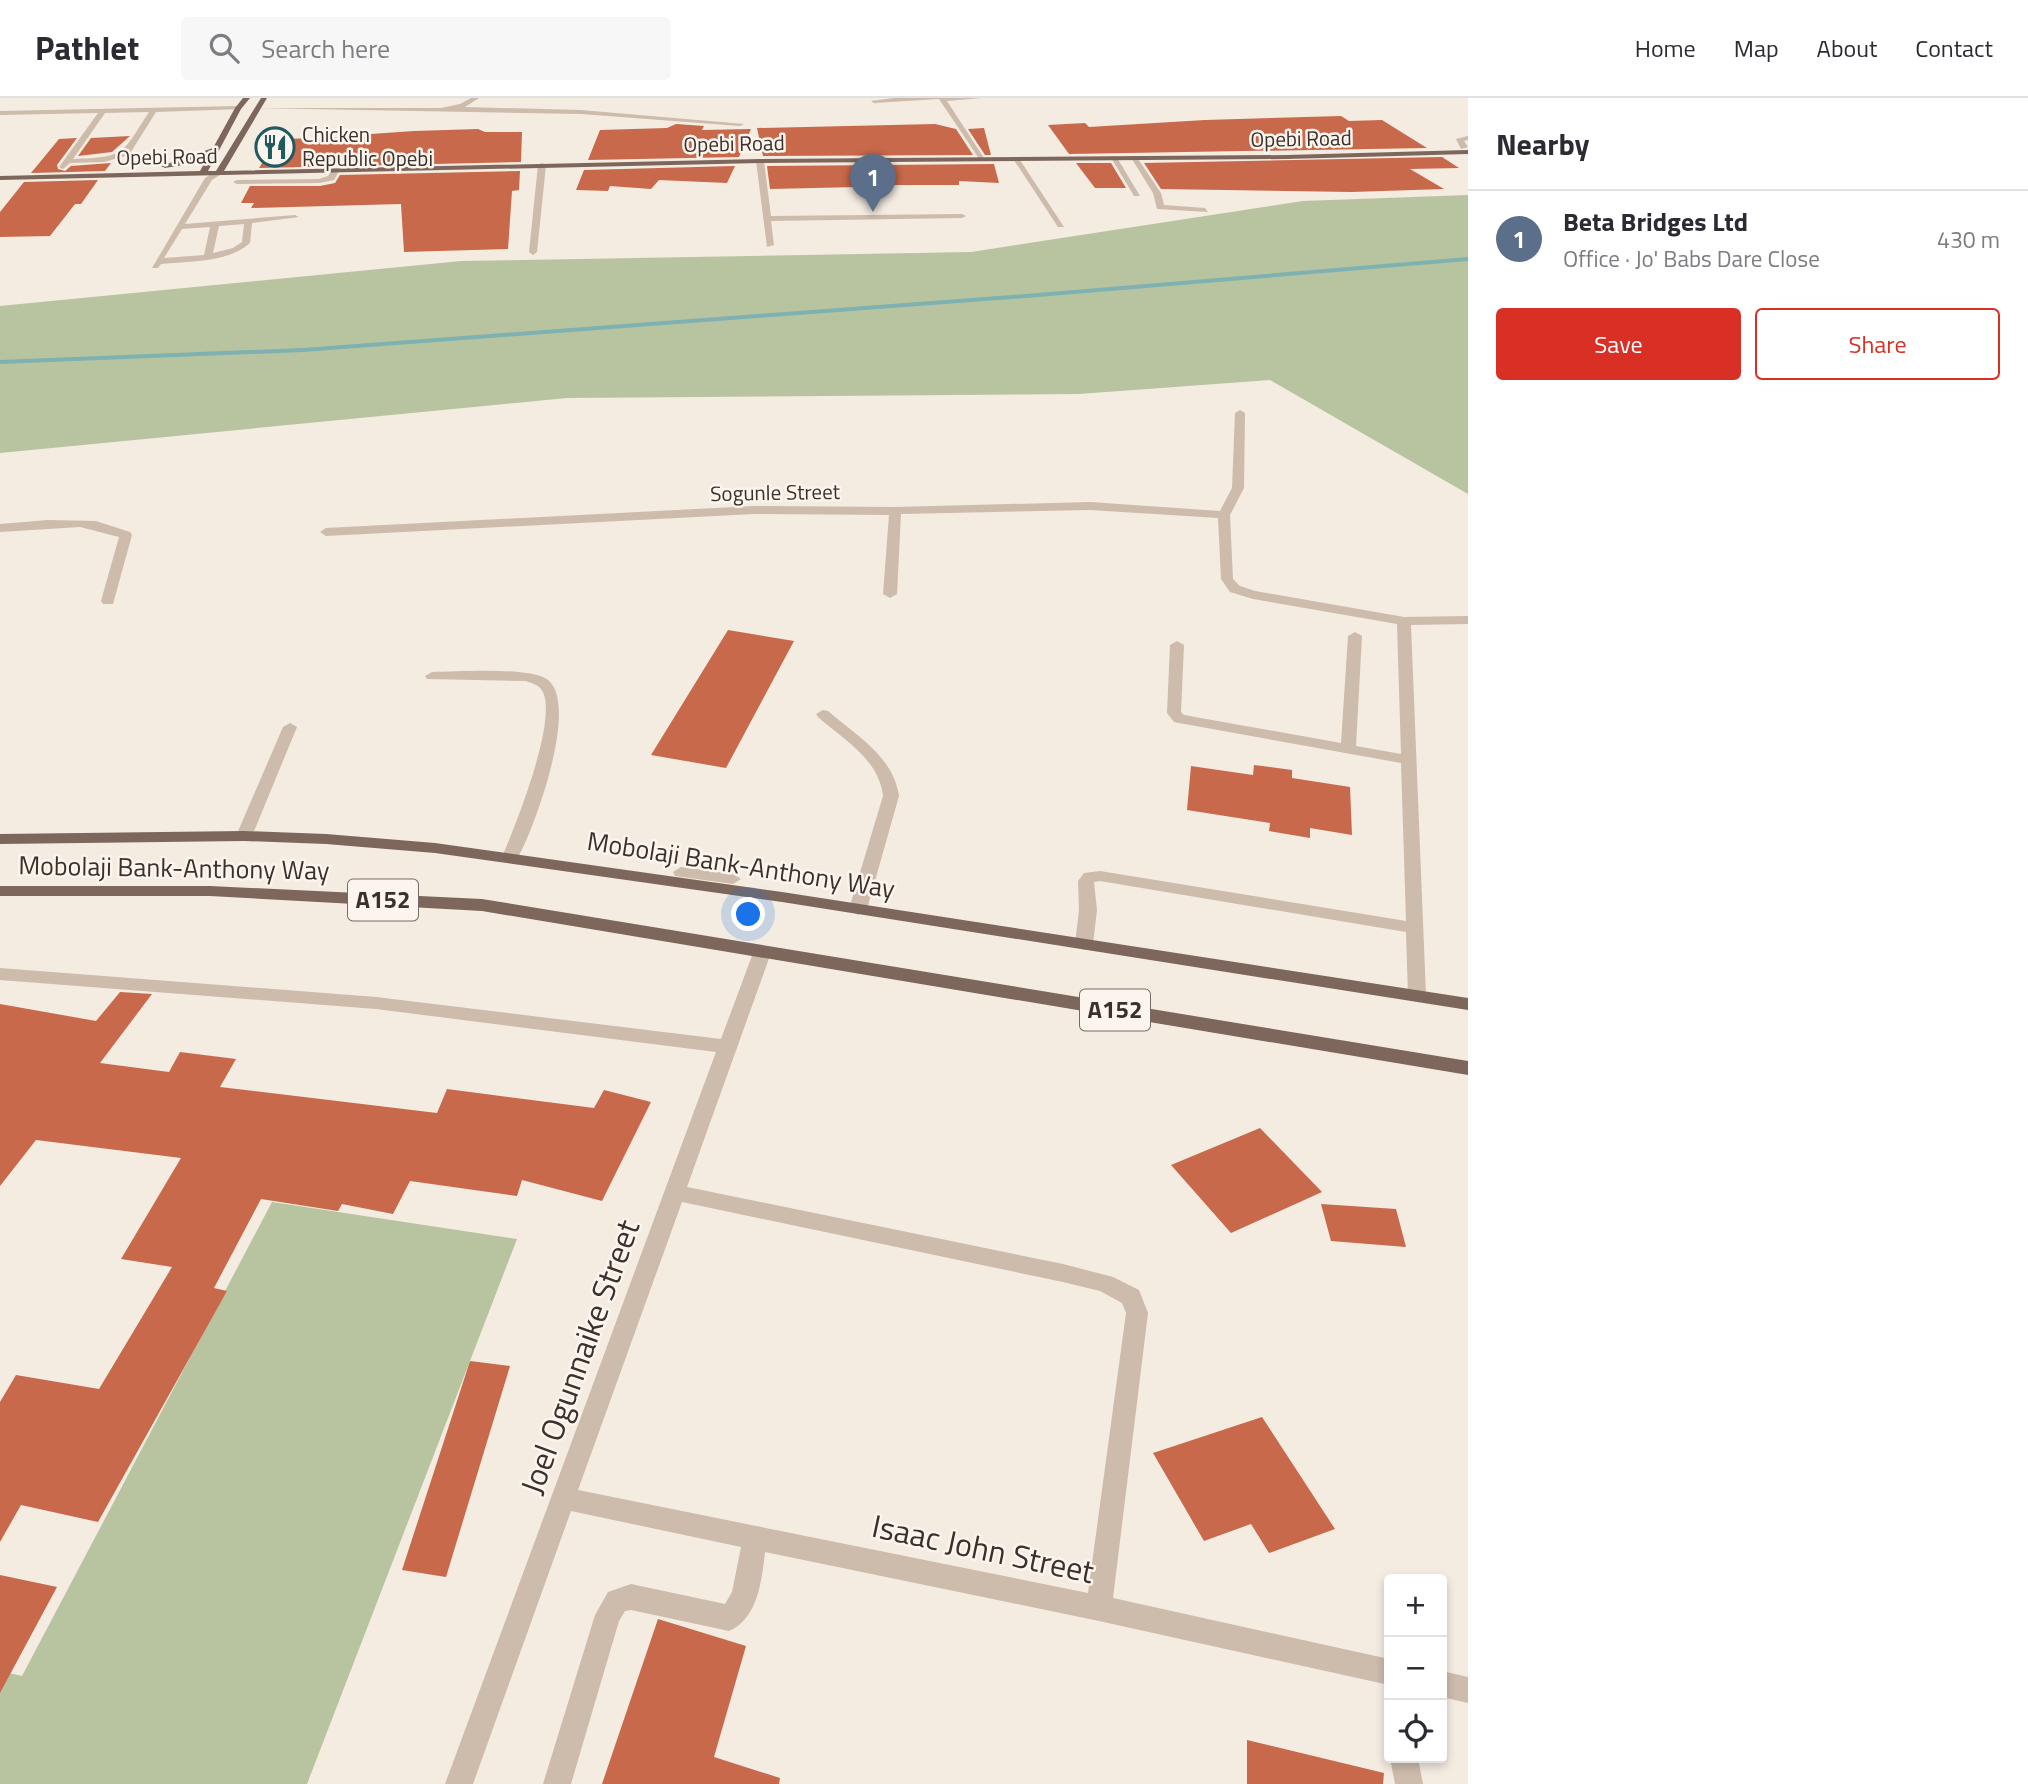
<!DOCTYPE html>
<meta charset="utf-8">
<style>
body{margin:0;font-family:"Titillium Web",sans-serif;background:#f7f7f7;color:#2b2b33}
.controls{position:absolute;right:21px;bottom:21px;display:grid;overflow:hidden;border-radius:7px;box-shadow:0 4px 10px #0003}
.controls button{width:63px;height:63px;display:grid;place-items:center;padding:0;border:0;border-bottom:2px solid #e1e1e2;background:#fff;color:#2b2b33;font:35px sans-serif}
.you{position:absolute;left:749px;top:817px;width:24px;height:24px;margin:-18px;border:5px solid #fff;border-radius:50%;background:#1a73e8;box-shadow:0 0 0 10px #1a73e833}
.badge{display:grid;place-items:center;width:46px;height:46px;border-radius:50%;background:#d93025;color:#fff;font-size:23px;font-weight:700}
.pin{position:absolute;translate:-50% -58px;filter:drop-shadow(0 2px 4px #0008)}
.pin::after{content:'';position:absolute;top:37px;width:24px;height:21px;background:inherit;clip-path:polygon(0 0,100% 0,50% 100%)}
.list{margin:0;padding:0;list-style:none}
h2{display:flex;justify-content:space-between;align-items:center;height:91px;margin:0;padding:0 28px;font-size:30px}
h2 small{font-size:23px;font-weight:400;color:#7c7c81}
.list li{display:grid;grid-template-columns:46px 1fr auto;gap:21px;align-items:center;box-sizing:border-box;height:98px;padding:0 28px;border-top:2px solid #e1e1e2}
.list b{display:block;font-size:26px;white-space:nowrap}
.list p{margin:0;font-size:23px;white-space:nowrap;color:#7c7c81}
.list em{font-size:23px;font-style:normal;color:#7c7c81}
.actions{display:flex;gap:14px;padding:21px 28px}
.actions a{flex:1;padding:16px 0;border:2px solid #d93025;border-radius:7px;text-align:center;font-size:24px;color:#d93025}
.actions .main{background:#d93025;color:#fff}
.icon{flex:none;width:38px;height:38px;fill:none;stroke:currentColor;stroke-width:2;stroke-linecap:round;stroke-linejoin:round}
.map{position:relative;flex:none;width:1468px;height:1686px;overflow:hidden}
header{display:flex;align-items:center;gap:42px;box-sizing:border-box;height:98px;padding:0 35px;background:#fff;border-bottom:2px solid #e1e1e2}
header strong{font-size:33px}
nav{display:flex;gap:38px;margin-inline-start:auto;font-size:24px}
.search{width:490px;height:63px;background:#f7f7f7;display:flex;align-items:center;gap:18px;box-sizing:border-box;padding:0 24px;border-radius:7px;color:#7c7c81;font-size:26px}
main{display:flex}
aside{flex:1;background:#fff}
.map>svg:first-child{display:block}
.green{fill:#b8c4a0}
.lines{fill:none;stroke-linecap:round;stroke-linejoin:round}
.stream{fill:#7fb0b2;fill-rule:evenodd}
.building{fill:#c8694b}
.minor{fill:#cdbbac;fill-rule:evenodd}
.major{fill:#7d675c;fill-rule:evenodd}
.labels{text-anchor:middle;stroke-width:5;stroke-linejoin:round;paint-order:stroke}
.far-poi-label{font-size:21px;fill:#3b302b;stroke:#fbf5ee;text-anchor:start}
.far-street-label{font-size:21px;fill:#3b302b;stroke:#fbf5ee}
.shield{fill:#fbf5ee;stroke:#756b66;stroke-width:2}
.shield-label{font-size:24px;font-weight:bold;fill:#3b302b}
.street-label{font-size:26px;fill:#3b302b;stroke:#fbf5ee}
.near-street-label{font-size:32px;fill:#3b302b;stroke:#fbf5ee}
</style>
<header>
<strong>Pathlet</strong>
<div class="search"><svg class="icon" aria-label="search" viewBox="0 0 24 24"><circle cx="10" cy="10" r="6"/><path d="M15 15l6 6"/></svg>Search here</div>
<nav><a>Home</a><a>Map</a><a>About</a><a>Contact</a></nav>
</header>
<main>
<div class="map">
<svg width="1468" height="1686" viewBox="0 0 1468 1686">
<rect width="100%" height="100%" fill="#f4ebe1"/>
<path class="green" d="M1468,97v299l-198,-114 -191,14 -512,4 -567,55v-147l461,-45 510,-9 332,-51z
M272,1104l245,37 -210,545h-307v-113l22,5z"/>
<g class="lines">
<path class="stream" d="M1468,159v4l-442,37 -723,54 -303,12v-4l303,-12 723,-54z"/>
</g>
<path class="building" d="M1341,18l8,5 33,-1 45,28 -358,6 -21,-29 37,-2 4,4 116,-7z
M676,26l28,2 -2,4 49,-1 -12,28 -151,3 12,-30 67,-2z
M935,26l21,5 17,26 -210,1 -6,-28z
M984,30l7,27h-6l-17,-26z
M478,31l7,3h37l-1,30 -262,6 18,-29 93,-2 1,-3 43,-3z
M130,38l-18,16 -34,4 13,-18z
M77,40l-20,27 1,4 7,2 6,-5 40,-3 -6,8 -74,2 28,-34z
M1442,59l17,11 -49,1 34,20 -92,3 -191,-3 -17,-26z
M1076,65h35l15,25h-31z
M994,66l5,19 -40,-2v4h-101v2l-88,2 -3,-23z
M735,68l-8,17 -68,-3 -8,9 -41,-3 -2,5 -32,-1 8,-20z
M520,73l-1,19 -7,1 -4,58 -104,3 -3,-48 -150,4 3,-5h-13l9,-17h70l15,-3 5,-8z
M98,82l-17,24h-6l-25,32 -50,1v-25l24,-30z
M728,532l66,11 -68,127 -75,-13z
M1254,667l38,5v8l58,9 2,48 -42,-7v10l-41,-7 1,-8 -83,-13 4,-44 62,9z
M120,894l32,2 -52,69 69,9 11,-20 56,7 -16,28 217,26 10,-24 147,19 10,-18 47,12 -49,99 -80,-21 -5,16 -107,-15 -17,33 -51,-10 -4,7 -77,-12 -47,89 13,3 -129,231 -77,-17 -21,37v-140l16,-27 83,14 73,-122 -51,-8 60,-101 -145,-18 -36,46v-182l96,17z
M1260,1030l62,64 -91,41 -60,-68z
M1321,1106l75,5 10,38 -75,-6z
M470,1263l40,5 -64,211 -44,-7z
M1262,1319l73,112 -66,24 -18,-29 -47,17 -51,-88z
M0,1477l57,12 -57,106z
M658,1521l88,27 -32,111 66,21 -1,6h-177z
M1247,1642l137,33 -1,11h-136z"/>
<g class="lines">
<path class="minor" d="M471,0h8l-14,9 116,3 163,14 -4,2 -159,-12 -328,-6h188l19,-4z
M982,0l-35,3 37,57 -4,2 -41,-61 -65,4 -3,-2 23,-3z
M238,8l2,3 -84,3 -27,43 -25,7 -34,1 -7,6 -4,-2 39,-54 -98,2v-4zM149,14c-28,43 -23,45 -76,47l32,-46z
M1468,38v4l-4,1 4,6 -7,2 -5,-10z
M1110,58h6l24,40h-6z
M1130,58h6l25,37 3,12 41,3 3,4 -51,-3 -4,-16z
M1012,59h6l46,70h-6z
M760,61l4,2 7,55 191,-2 4,2 -4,2 -191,3 3,24 -7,2 -11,-86z
M542,65l4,2 -9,87 -4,3 -4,-3 9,-87z
M332,71l7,2 -5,9 -15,3 -82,1 -4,-2 4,-2 82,-1 9,-3z
M216,73l7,2 -11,7 -27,44 110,-9 4,2 -47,6 -2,20c-22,20 -61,18 -89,21l-3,4h-6l53,-90zM244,126l-2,18 -9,6 -20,5 6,-27zM210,129l-6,28 -40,3 18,-29z
M1240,312l5,3 -1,75 -14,27 3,64 7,7 15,5 149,26 64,-1v8l-57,1 15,371 -3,4h-12l-3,-4 -2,-64 -306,-51 -6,1 3,28 -4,34 -9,6 -9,-6 4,-34 -1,-29 6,-8 16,-2 306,50 -5,-158 -222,-40 -5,-1 -7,-9 3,-68 7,-4 7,4 -3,67 3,3 157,28 7,-107 7,-4 7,4 -6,110 45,8 -4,-130 -144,-25 -23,-7 -9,-13 -3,-61 -128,-8 -189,4 -4,80 -7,4 -7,-4 6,-79 -135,-1 -428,22 -6,-4 6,-4 428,-22 141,1 195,-5 130,9 12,-23 3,-75z
M48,422l48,1 34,11 2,3 -19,69h-10l-2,-3 18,-64 -39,-10 -80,5v-8z
M432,574c28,0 90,-5 113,6 38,20 -12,155 -29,183l-6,1 -8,-5c12,-28 59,-143 39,-168 -4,-5 -10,-6 -15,-8l-99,-2 -2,-3z
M823,612l5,1c29,25 65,45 71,85l-32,113 -9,6 -9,-6 34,-113c-4,-37 -39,-56 -65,-79l-2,-3z
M290,625l7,4 -45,109 -2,4h-12l-2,-4 47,-109z
M681,769l52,7 8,5 -8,5 -58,-8 -2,-4z
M762,849l9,6 -84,234 376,77 50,13 26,13 9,23 -35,285 276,61v26l-290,-64 -334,-69c-3,27 -7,67 -36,79l-98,-21 -6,1 -6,10 -48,163h-28l52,-169 13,-23 23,-8 94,20 7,-12 9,-45 -170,-36 -98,273h-28l271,-732 -340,-43 -376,-29v-12l376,29 345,42 32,-86zM682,1104l381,80 37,9 22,12 4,10 -38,280 -510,-103z
M1442,1573l26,6v26l-26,-6z
M1390,1660h28l5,26h-28z"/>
<path class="major" d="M243,0h7l-9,11 -33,62h8l45,-73h6l-43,73 536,-12 527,-4 181,-5v4l-181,5 -527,4 -760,17v-4l200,-5 9,-16 -20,9 -24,4 -4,-2 52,-18 22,-40z
M244,733l82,3 109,9 347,49 686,106v12l-686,-108 -347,-49 -109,-9 -82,-3 -244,3v-10z
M0,788h210l272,13 986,162v14l-986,-164 -272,-15h-210z"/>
</g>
<defs>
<g id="restaurant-ring" transform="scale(2.0125)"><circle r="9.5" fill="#fbf5ee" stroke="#1f5a5e" stroke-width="1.5"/><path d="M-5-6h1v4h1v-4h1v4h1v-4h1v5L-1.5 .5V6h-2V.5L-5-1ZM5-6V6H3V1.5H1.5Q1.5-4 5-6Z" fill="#1f5a5e"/></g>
</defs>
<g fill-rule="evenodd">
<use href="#restaurant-ring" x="275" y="49"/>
</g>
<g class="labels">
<g class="far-poi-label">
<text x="302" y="44">Chicken<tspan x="302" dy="24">Republic Opebi</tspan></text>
</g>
<g class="far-street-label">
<text transform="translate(1301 41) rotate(-1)" y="7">Opebi Road</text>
<text transform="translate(734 46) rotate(-1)" y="7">Opebi Road</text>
<text transform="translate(167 59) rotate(-1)" y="7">Opebi Road</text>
<text transform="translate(775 395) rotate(-1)" y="7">Sogunle Street</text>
</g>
<g class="shield">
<rect x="348" y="781.5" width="70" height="41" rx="5"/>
<rect x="1080" y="891.5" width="70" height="41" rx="5"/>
</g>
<g class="shield-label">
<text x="383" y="810">A152</text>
<text x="1115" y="920">A152</text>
</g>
<g class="street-label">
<text transform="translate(741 767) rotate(9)" y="9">Mobolaji Bank-Anthony Way</text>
<text transform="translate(174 770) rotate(1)" y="9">Mobolaji Bank-Anthony Way</text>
</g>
<g class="near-street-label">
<text transform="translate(580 1259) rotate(-70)" y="11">Joel Ogunnaike Street</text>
<text transform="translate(983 1451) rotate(12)" y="11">Isaac John Street</text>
</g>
</g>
</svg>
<div class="controls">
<button>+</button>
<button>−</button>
<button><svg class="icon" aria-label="locate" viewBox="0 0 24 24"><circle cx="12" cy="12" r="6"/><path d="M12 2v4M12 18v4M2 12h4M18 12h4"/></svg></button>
</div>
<div class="you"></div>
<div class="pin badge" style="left:873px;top:114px;background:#5c6f8a">1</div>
</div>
<aside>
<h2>Nearby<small></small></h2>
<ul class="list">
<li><span class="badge" style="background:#5c6f8a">1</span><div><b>Beta Bridges Ltd</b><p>Office · Jo' Babs Dare Close</p></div><em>430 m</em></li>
</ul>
<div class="actions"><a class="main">Save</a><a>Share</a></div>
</aside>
</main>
